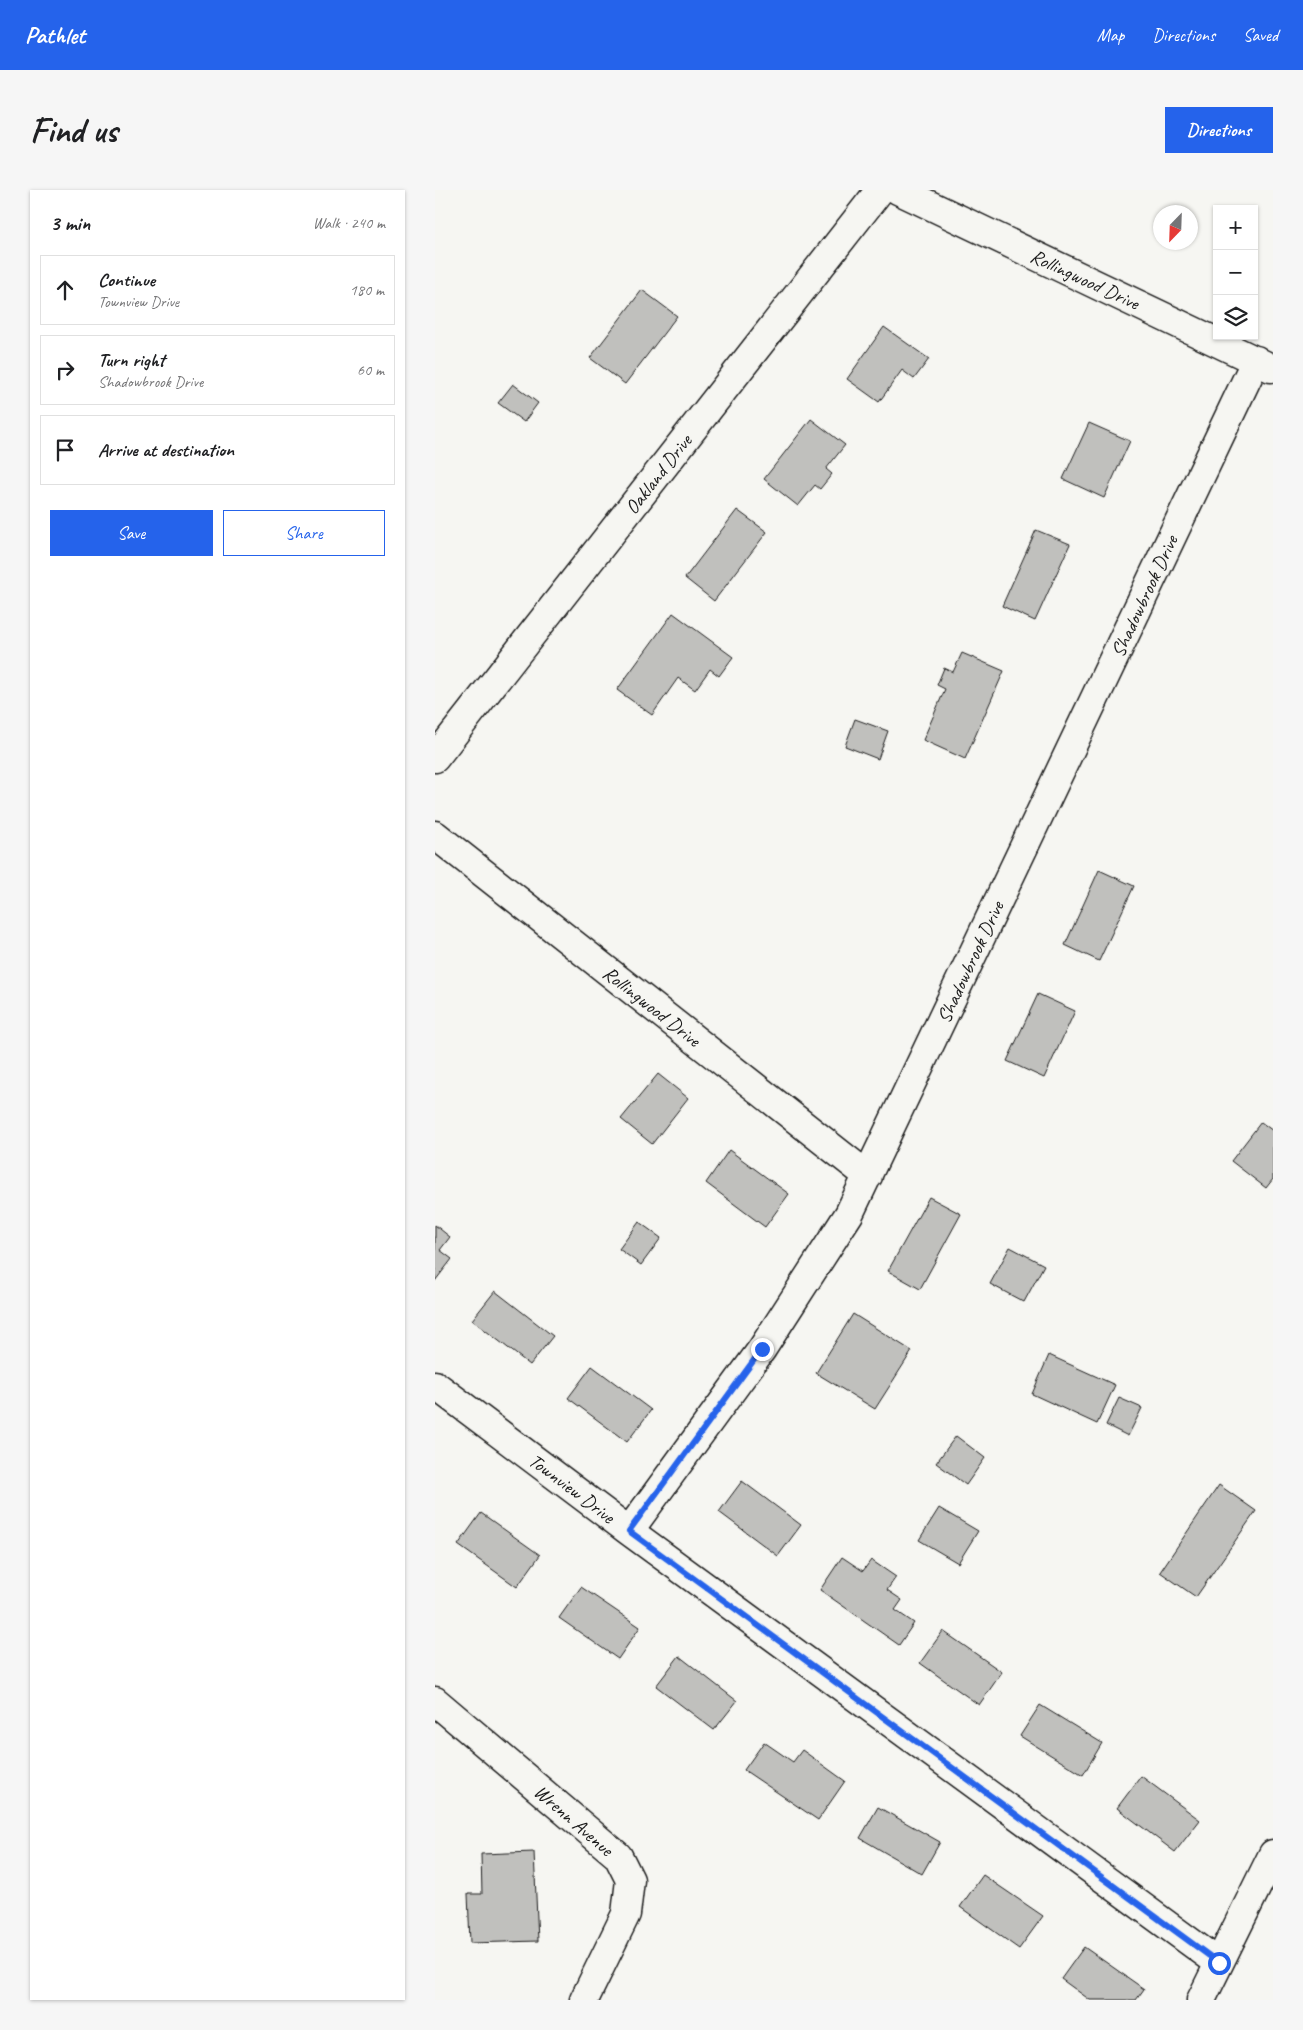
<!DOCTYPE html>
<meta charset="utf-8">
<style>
body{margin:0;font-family:Caveat,sans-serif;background:#f6f6f6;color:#202124}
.controls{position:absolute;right:15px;top:15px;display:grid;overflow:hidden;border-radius:0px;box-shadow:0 1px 4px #0004}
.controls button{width:45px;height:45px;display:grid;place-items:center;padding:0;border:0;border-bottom:1px solid #e0e0e0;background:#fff;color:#202124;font:25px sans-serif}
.compass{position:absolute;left:718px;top:15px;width:45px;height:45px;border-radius:50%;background:#fff;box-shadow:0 1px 4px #0004;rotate:203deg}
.stop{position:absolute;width:15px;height:15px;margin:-11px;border:4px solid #2563eb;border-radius:50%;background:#fff}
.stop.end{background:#2563eb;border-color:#fff;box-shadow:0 1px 5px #0008}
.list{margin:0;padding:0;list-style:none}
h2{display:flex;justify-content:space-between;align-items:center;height:65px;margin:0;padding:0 20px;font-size:21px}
h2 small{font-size:16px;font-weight:400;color:#757577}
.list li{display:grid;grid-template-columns:32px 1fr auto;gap:15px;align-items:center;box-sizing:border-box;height:70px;margin:0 10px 10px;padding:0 10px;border:1px solid #e0e0e0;border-radius:0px}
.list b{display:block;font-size:19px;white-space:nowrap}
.list p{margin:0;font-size:16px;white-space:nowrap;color:#757577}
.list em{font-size:16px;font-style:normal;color:#757577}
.actions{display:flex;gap:10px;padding:15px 20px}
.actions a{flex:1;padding:11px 0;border:1px solid #2563eb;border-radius:0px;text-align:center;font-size:18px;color:#2563eb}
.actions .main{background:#2563eb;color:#fff}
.icon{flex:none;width:28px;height:28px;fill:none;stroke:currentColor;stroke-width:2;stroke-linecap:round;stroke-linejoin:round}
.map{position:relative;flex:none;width:838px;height:1810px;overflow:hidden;border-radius:0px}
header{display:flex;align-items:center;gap:30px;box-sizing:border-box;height:70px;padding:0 25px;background:#2563eb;color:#fff}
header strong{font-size:24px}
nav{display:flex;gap:28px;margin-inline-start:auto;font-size:18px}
.intro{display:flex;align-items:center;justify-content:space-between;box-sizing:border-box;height:120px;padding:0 30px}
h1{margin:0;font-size:35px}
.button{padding:12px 22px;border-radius:0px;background:#2563eb;color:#fff;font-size:18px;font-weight:700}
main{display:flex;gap:30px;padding:0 30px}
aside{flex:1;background:#fff;border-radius:0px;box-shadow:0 1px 4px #0004}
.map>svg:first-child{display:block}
.building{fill:#c0c0bd;stroke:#1c1c1c}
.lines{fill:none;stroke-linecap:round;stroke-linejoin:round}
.minor-casing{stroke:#1c1c1c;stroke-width:31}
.minor{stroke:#f6f6f2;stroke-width:28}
.route{stroke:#2563eb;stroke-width:6}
.labels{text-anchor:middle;stroke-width:4;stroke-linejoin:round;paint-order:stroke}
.street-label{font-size:20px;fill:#1c1c1c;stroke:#f6f6f2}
</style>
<header>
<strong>Pathlet</strong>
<nav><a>Map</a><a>Directions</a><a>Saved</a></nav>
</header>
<div class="intro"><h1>Find us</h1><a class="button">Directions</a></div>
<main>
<aside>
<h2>3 min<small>Walk · 240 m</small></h2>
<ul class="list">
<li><svg class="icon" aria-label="ahead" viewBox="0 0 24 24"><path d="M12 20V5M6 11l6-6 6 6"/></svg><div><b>Continue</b><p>Townview Drive</p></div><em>180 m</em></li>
<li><svg class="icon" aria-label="right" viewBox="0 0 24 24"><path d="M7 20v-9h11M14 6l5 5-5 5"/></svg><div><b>Turn right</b><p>Shadowbrook Drive</p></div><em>60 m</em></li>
<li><svg class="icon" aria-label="arrive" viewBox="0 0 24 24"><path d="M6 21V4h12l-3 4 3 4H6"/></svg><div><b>Arrive at destination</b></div></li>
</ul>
<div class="actions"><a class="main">Save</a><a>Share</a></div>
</aside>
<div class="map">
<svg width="838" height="1810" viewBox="0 0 838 1810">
<rect width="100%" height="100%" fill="#f6f6f2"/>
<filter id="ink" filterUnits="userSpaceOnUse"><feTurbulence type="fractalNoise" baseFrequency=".02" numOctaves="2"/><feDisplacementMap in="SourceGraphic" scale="10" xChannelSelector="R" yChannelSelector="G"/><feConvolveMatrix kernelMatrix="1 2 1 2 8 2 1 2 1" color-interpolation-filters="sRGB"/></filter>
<g filter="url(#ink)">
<path class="building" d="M207,100l35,26 -52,68 -35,-26z
M449,137l45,32 -15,20 -12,-9 -23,32 -32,-23z
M78,194l25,19 -14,19 -26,-19z
M376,229l34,26 -19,24 6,5 -12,15 -5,-4 -17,21 -34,-27z
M654,233l41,18 -26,57 -41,-19z
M302,320l30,22 -53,69 -29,-23z
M601,340l34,14 -35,77 -33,-15z
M238,423l60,44 -14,19 -9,-7 -15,21 -17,-12 -26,37 -35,-25z
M527,463l42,18 -39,88 -42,-19 22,-51 -8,-4 7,-17 9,4z
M420,529l33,12 -10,28 -33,-13z
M664,680l35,16 -35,75 -34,-16z
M603,804l37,17 -31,67 -37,-17z
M223,884l30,24 -36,46 -31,-25z
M826,932l12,9v48l-7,9 -35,-27z
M294,960l60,44 -24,33 -59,-44z
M494,1007l32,17 -41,75 -32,-18z
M204,1032l22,16 -20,27 -22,-16z
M0,1035l15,12 -10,13 12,9 -17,22z
M575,1057l34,18 -20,37 -34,-18z
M60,1101l58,45 -23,29 -58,-45z
M418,1124l59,37 -37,58 -59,-36z
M614,1165l66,30 -18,39 -65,-30z
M157,1176l59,44 -24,32 -59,-44z
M684,1208l23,10 -14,28 -22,-11z
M521,1246l29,22 -19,27 -30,-22z
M307,1291l59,44 -23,31 -59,-44z
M784,1295l37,26 -60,86 -36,-25z
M504,1318l39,23 -20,32 -39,-23z
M46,1323l59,42 -23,32 -59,-42z
M407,1367l21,14 8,-11 25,17 -9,13 15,10 -7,10 19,13 -15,22 -79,-55z
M146,1397l59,40 -22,32 -59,-41z
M508,1441l59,41 -23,33 -59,-42z
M244,1466l58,45 -23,29 -58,-44z
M605,1515l62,38 -19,32 -63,-39z
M329,1552l29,20 9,-12 43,31 -27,39 -74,-50z
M706,1586l59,44 -25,32 -58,-44z
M443,1617l62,35 -18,32 -62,-36z
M99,1662l4,89 -68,2 -2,-49h14l-1,-40z
M548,1685l60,41 -24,33 -59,-42z
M649,1757l60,42 -8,11h-46l-29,-21z"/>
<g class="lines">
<g class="minor-casing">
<path id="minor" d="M463,0l373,178
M0,568l445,-568
M0,645l433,341
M0,1195l194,146 590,432
M194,1341l133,-182 87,-135 407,-854
M0,1511l183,155 12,24 -4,34 -42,86
M766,1810l72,-146"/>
</g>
<use href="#minor" class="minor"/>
</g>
</g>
<g class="lines" filter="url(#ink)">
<path class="route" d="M327,1159l-133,182 590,432"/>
</g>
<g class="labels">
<g class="street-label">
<text transform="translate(650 89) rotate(25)" y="7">Rollingwood Drive</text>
<text transform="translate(223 284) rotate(-52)" y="7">Oakland Drive</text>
<text transform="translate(709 406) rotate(-65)" y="7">Shadowbrook Drive</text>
<text transform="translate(535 772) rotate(-65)" y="7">Shadowbrook Drive</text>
<text transform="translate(217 816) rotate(38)" y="7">Rollingwood Drive</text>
<text transform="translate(137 1298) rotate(37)" y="7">Townview Drive</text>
<text transform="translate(139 1630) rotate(41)" y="7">Wrenn Avenue</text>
</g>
</g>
</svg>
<div class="controls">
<button>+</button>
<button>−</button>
<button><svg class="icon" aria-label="layers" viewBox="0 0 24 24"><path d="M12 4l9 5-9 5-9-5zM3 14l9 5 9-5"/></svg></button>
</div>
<svg class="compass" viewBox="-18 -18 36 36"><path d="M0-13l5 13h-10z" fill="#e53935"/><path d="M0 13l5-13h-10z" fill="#757577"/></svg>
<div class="stop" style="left:784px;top:1773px"></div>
<div class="stop end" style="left:327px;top:1159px"></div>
</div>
</main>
